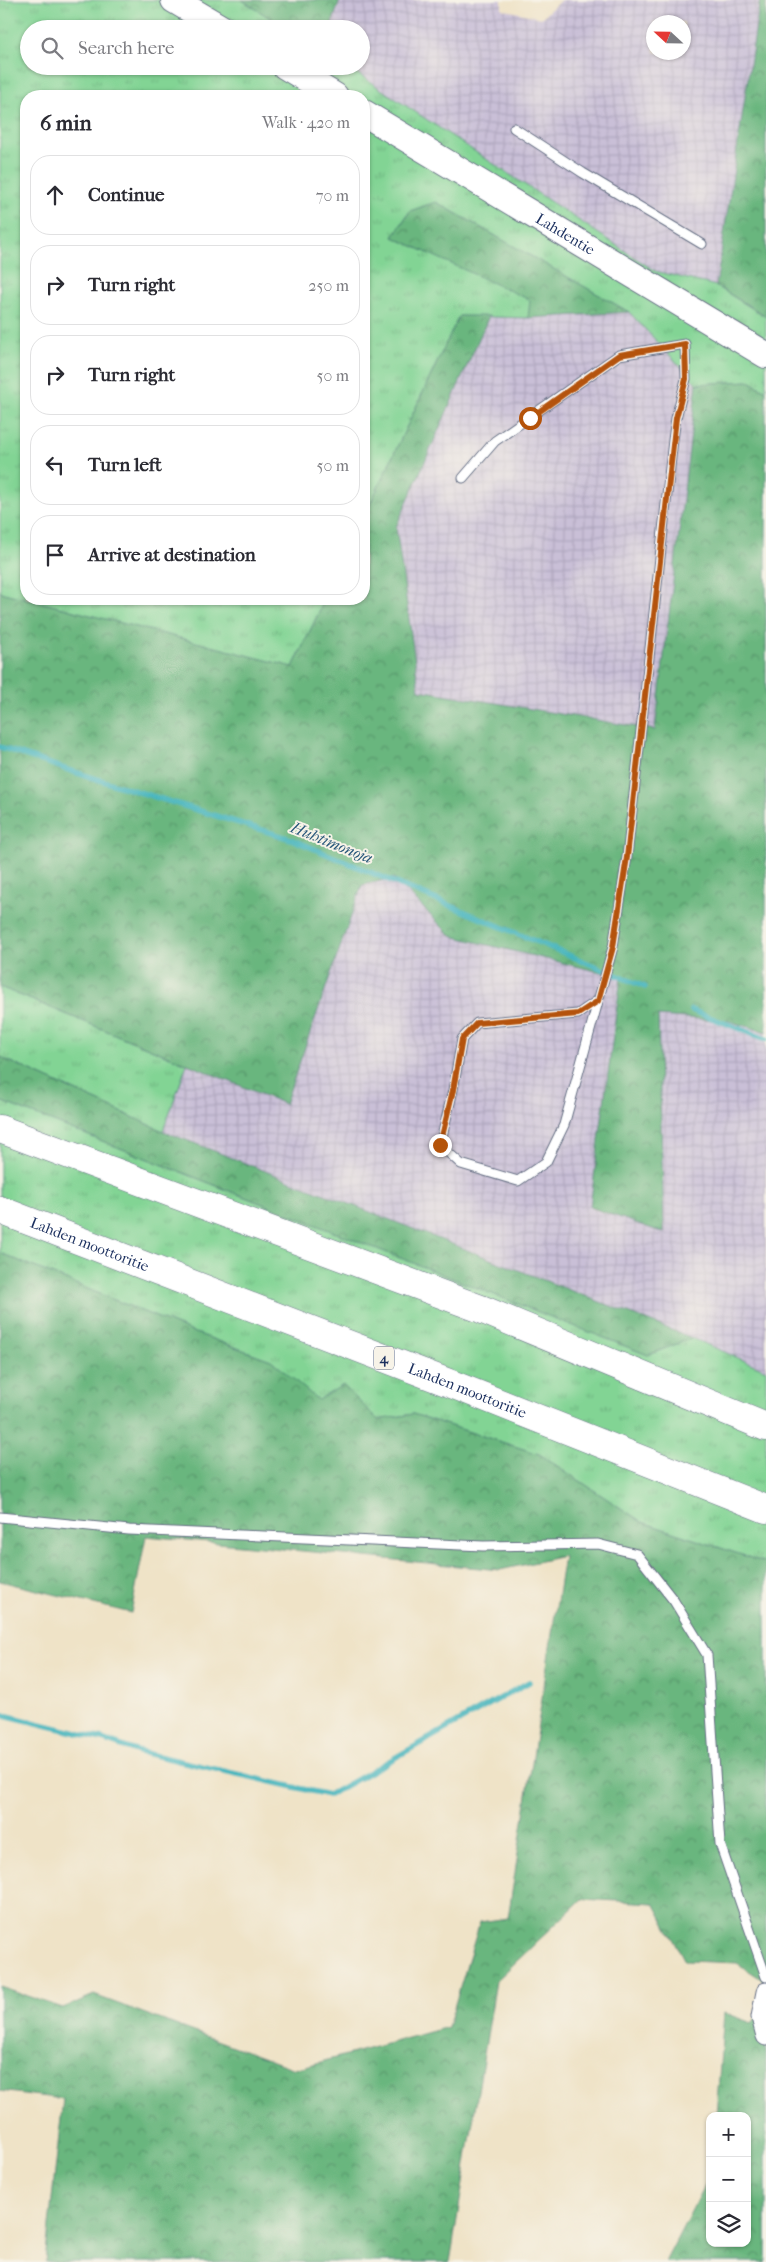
<!DOCTYPE html>
<meta charset="utf-8">
<style>
:root{--surface:#fff;--page:#f7f7f7;--text:#2b2b33;--muted:#7c7c81;--line:#e1e1e2}
body{margin:0;font-family:"IM FELL French Canon",serif;background:var(--page);color:var(--text)}
.controls{position:absolute;right:15px;bottom:15px;display:grid;overflow:hidden;border-radius:10px;box-shadow:0 1px 4px #0004}
.controls button{width:45px;height:45px;display:grid;place-items:center;padding:0;border:0;border-bottom:1px solid var(--line);background:var(--surface);color:var(--text);font:25px sans-serif}
.compass{position:absolute;left:646px;top:15px;width:45px;height:45px;border-radius:50%;background:var(--surface);box-shadow:0 1px 4px #0004;rotate:292deg}
.stop{position:absolute;width:15px;height:15px;margin:-11px;border:4px solid #b45309;border-radius:50%;background:#fff}
.stop.end{background:#b45309;border-color:#fff;box-shadow:0 1px 5px #0008}
.list{margin:0;padding:0;list-style:none}
h2{display:flex;justify-content:space-between;align-items:center;height:65px;margin:0;padding:0 20px;font-size:21px}
h2 small{font-size:16px;font-weight:400;color:var(--muted)}
.list li{display:grid;grid-template-columns:32px 1fr auto;gap:15px;align-items:center;box-sizing:border-box;height:80px;margin:0 10px 10px;padding:0 10px;border:1px solid var(--line);border-radius:20px}
.list b{display:block;font-size:19px;white-space:nowrap}
.list em{font-size:16px;font-style:normal;color:var(--muted)}
.icon{flex:none;width:28px;height:28px;fill:none;stroke:currentColor;stroke-width:2;stroke-linecap:round;stroke-linejoin:round}
.map{position:relative;flex:none;width:766px;height:2262px;overflow:hidden}
.search{position:absolute;background:var(--surface);box-shadow:0 1px 4px #0004;left:20px;top:20px;width:350px;height:55px;display:flex;align-items:center;gap:12px;box-sizing:border-box;padding:0 18px;border-radius:28px;color:var(--muted);font-size:19px}
.panel{position:absolute;background:var(--surface);box-shadow:0 1px 4px #0004;left:20px;top:90px;width:350px;height:515px;border-radius:20px}
.map>svg:first-child{display:block}
</style>
<div class="map">
<svg width="766" height="2262" viewBox="0 0 766 2262">
<defs>
<pattern id="industrial-grid" width="8" height="8" patternUnits="userSpaceOnUse" patternTransform="scale(1.25)"><rect width="8" height="8" fill="#c9bfd7"/><path d="M0 4h8M4 0v8" fill="none" stroke="#aca4bb"/></pattern>
<pattern id="grass-tufts" width="24" height="20" patternUnits="userSpaceOnUse" patternTransform="scale(1.25)"><rect width="24" height="20" fill="#82d494"/><path d="M3 7l-1-3M5 7V3M7 7l1-3M15 17l-1-3M17 17v-4M19 17l1-3" fill="none" stroke="#70b682"/></pattern>
<pattern id="forest-crowns" width="20" height="18" patternUnits="userSpaceOnUse" patternTransform="scale(1.25)"><rect width="20" height="18" fill="#69b67e"/><path d="M2 6a3 3 0 1 1 6 0M12 15a3 3 0 1 1 6 0" fill="none" stroke="#56946a"/></pattern>
</defs>
<rect width="100%" height="100%" fill="#f7f3e8"/>
<filter id="ink" filterUnits="userSpaceOnUse"><feTurbulence type="fractalNoise" baseFrequency=".02" numOctaves="2"/><feDisplacementMap in="SourceGraphic" scale="10" xChannelSelector="R" yChannelSelector="G"/><feConvolveMatrix kernelMatrix="1 2 1 2 8 2 1 2 1" color-interpolation-filters="sRGB"/></filter>
<filter id="wash" filterUnits="userSpaceOnUse"><feTurbulence type="fractalNoise" baseFrequency=".0096" numOctaves="4" result="noise"/><feDisplacementMap in="SourceGraphic" scale="20" xChannelSelector="R" yChannelSelector="G"/><feGaussianBlur stdDeviation="1.12" result="paint"/><feColorMatrix in="noise" values="0 0 0 0 0 0 0 0 0 0 0 0 0 0 0 0 0 1.4 0 .05"/><feComposite in="paint" operator="in"/></filter>
<g filter="url(#wash)">
<rect width="100%" height="100%" fill="#efe3c7"/>
<!-- industrial -->
<path fill="url(#industrial-grid)" fill-rule="evenodd" d="M340 0H502V9L541 18 561 0H760L716 286 655 271 346 66H361V29H330ZM654 22H684V52H654Z
M629 312 697 384 655 730 419 690 396 527 489 316 528 318Z
M394 878 452 936 621 977 590 1208 664 1232 658 1016 729 1021 766 1032V1370L692 1338 163 1131 187 1064 285 1104 362 885Z"/>
<!-- grass -->
<path fill="url(#grass-tufts)" stroke="#4e8279" d="M0 0H242L287 29H29V66H346L655 271 716 286 766 317V391L749 381 697 384 629 312 436 202 410 211 393 237 531 300 528 318 459 316 364 517V96H26V599L0 592Z
M27 599H325L293 667Z
M0 987 187 1064 163 1131 0 1057Z
M0 1101 648 1355 692 1338 766 1370V1563L642 1522 539 1454 413 1414 378 1420 343 1385 318 1401 271 1360 190 1331 0 1253Z"/>
<!-- forest -->
<path fill="url(#forest-crowns)" stroke="#42726e" d="M242 0H340L330 29H287Z
M760 0H766V316L716 286Z
M436 202 629 312 528 318 530 300 393 237 410 211Z
M459 316H489L396 527 419 690 655 730 697 384 749 381 766 391V1032L729 1021 658 1016 664 1233 590 1207 621 977 451 936 394 878 362 885 285 1104 0 987V592L293 667 325 599H364V517Z
M0 1057 163 1131 692 1338 648 1355 0 1101Z
M0 1253 190 1331 271 1360 318 1400 343 1385 378 1420 413 1414 539 1454 642 1522 766 1563V1982L737 1963 685 1961 654 1903 582 1899 496 1981 450 2262H45L63 2099 0 2091V1987L63 2008 94 1995 295 2069 448 2027 480 1922 508 1918 564 1556 500 1570 146 1536 131 1613 0 1581Z
M766 2005V2262H665L710 2175V2243H747V2116H716L724 2013 752 2023Z"/>
<g fill="none" stroke-linecap="round" stroke-linejoin="round">
<!-- stream -->
<path stroke="#46b5bd" stroke-width="5.5" d="M0 747 71 771 291 839 645 987
M691 1010 766 1039
M0 1714 102 1739 136 1751 329 1795 529 1682"/>
</g>
</g>
<g filter="url(#ink)">
<g fill="none" stroke-linecap="round" stroke-linejoin="round">
<defs>
<path id="lane" d="M514 128 583 173 702 244
M463 478 495 441 619 355 685 344 686 379 676 418 673 440 627 857 613 947 564 1125 546 1162 518 1181 461 1164 440 1145 453 1090 462 1039 477 1023 578 1014 597 1001
M0 1517 129 1530 483 1546 598 1544 637 1554 674 1601 707 1655 720 1844 766 1977"/>
<path id="street" d="M766 1992 761 2017 766 2036"/>
<g id="secondary">
<path d="M174 0 223 29"/>
<path d="M285 66 335 96"/>
<path id="s1" d="M364 113 766 355"/>
</g>
<g id="highway">
<path d="M0 1129 481 1309 766 1427"/>
<path id="s2" d="M0 1210 449 1383 766 1509"/>
</g>
</defs>
<!-- lane casing -->
<use href="#lane" stroke="#656e83" stroke-width="11"/>
<!-- street casing -->
<use href="#street" stroke="#656e83" stroke-width="21"/>
<!-- secondary casing -->
<use href="#secondary" stroke="#656e83" stroke-width="28"/>
<!-- highway casing -->
<use href="#highway" stroke="#656e83" stroke-width="29"/>
<!-- lane -->
<use href="#lane" stroke="#fff" stroke-width="9"/>
<!-- street -->
<use href="#street" stroke="#fff" stroke-width="19"/>
<!-- secondary -->
<use href="#secondary" stroke="#fff" stroke-width="26"/>
<!-- highway -->
<use href="#highway" stroke="#fff" stroke-width="28"/>
</g>
</g>
<g fill="none" stroke-linecap="round" stroke-linejoin="round" filter="url(#ink)">
<!-- route -->
<path stroke="#b45309" stroke-width="6" d="M440 1145 453 1090 462 1039 477 1023 578 1014 598 1001 613 947 627 857 676 418 686 379 685 344 619 355 530 418"/>
</g>
<g text-anchor="middle" stroke-width="4" stroke-linejoin="round" paint-order="stroke">
<!-- shield labels -->
<rect fill="#f7f3e8" stroke="#5d6a87" stroke-width="1" x="374" y="1346.5" width="20" height="23" rx="4"/>
<g font-size="14" font-weight="bold" fill="#1b2f5e">
<text x="384" y="1363">4</text>
</g>
<!-- street labels -->
<g font-size="15" fill="#1b2f5e" stroke="#f7f3e8">
<text dy="5" stroke="none"><textPath href="#s1" startOffset="235">Lahdentie</textPath></text>
<text dy="5" stroke="none"><textPath href="#s2" startOffset="96">Lahden moottoritie</textPath></text>
<text dy="5" stroke="none"><textPath href="#s2" startOffset="501">Lahden moottoritie</textPath></text>
</g>
<!-- water labels -->
<g font-size="16" font-style="italic" fill="#28577a" stroke="#f7f3e8">
<text transform="translate(332 842) rotate(22)" y="6">Huhtimonoja</text>
</g>
</g>
</svg>
<div class="controls">
<button>+</button>
<button>−</button>
<button><svg class="icon" aria-label="layers" viewBox="0 0 24 24"><path d="M12 4l9 5-9 5-9-5zM3 14l9 5 9-5"/></svg></button>
</div>
<svg class="compass" viewBox="-18 -18 36 36"><path d="M0-13l5 13h-10z" fill="#e53935"/><path d="M0 13l5-13h-10z" fill="#7c7c81"/></svg>
<div class="stop" style="left:530px;top:418px"></div>
<div class="stop end" style="left:440px;top:1145px"></div>
<div class="search"><svg class="icon" aria-label="search" viewBox="0 0 24 24"><circle cx="10" cy="10" r="6"/><path d="M15 15l6 6"/></svg>Search here</div>
<section class="panel">
<h2>6 min<small>Walk · 420 m</small></h2>
<ul class="list">
<li><svg class="icon" aria-label="ahead" viewBox="0 0 24 24"><path d="M12 20V5M6 11l6-6 6 6"/></svg><div><b>Continue</b></div><em>70 m</em></li>
<li><svg class="icon" aria-label="right" viewBox="0 0 24 24"><path d="M7 20v-9h11M14 6l5 5-5 5"/></svg><div><b>Turn right</b></div><em>250 m</em></li>
<li><svg class="icon" aria-label="right" viewBox="0 0 24 24"><path d="M7 20v-9h11M14 6l5 5-5 5"/></svg><div><b>Turn right</b></div><em>50 m</em></li>
<li><svg class="icon" aria-label="left" viewBox="0 0 24 24"><path d="M17 20v-9H6M10 6l-5 5 5 5"/></svg><div><b>Turn left</b></div><em>50 m</em></li>
<li><svg class="icon" aria-label="arrive" viewBox="0 0 24 24"><path d="M6 21V4h12l-3 4 3 4H6"/></svg><div><b>Arrive at destination</b></div></li>
</ul>
</section>
</div>
